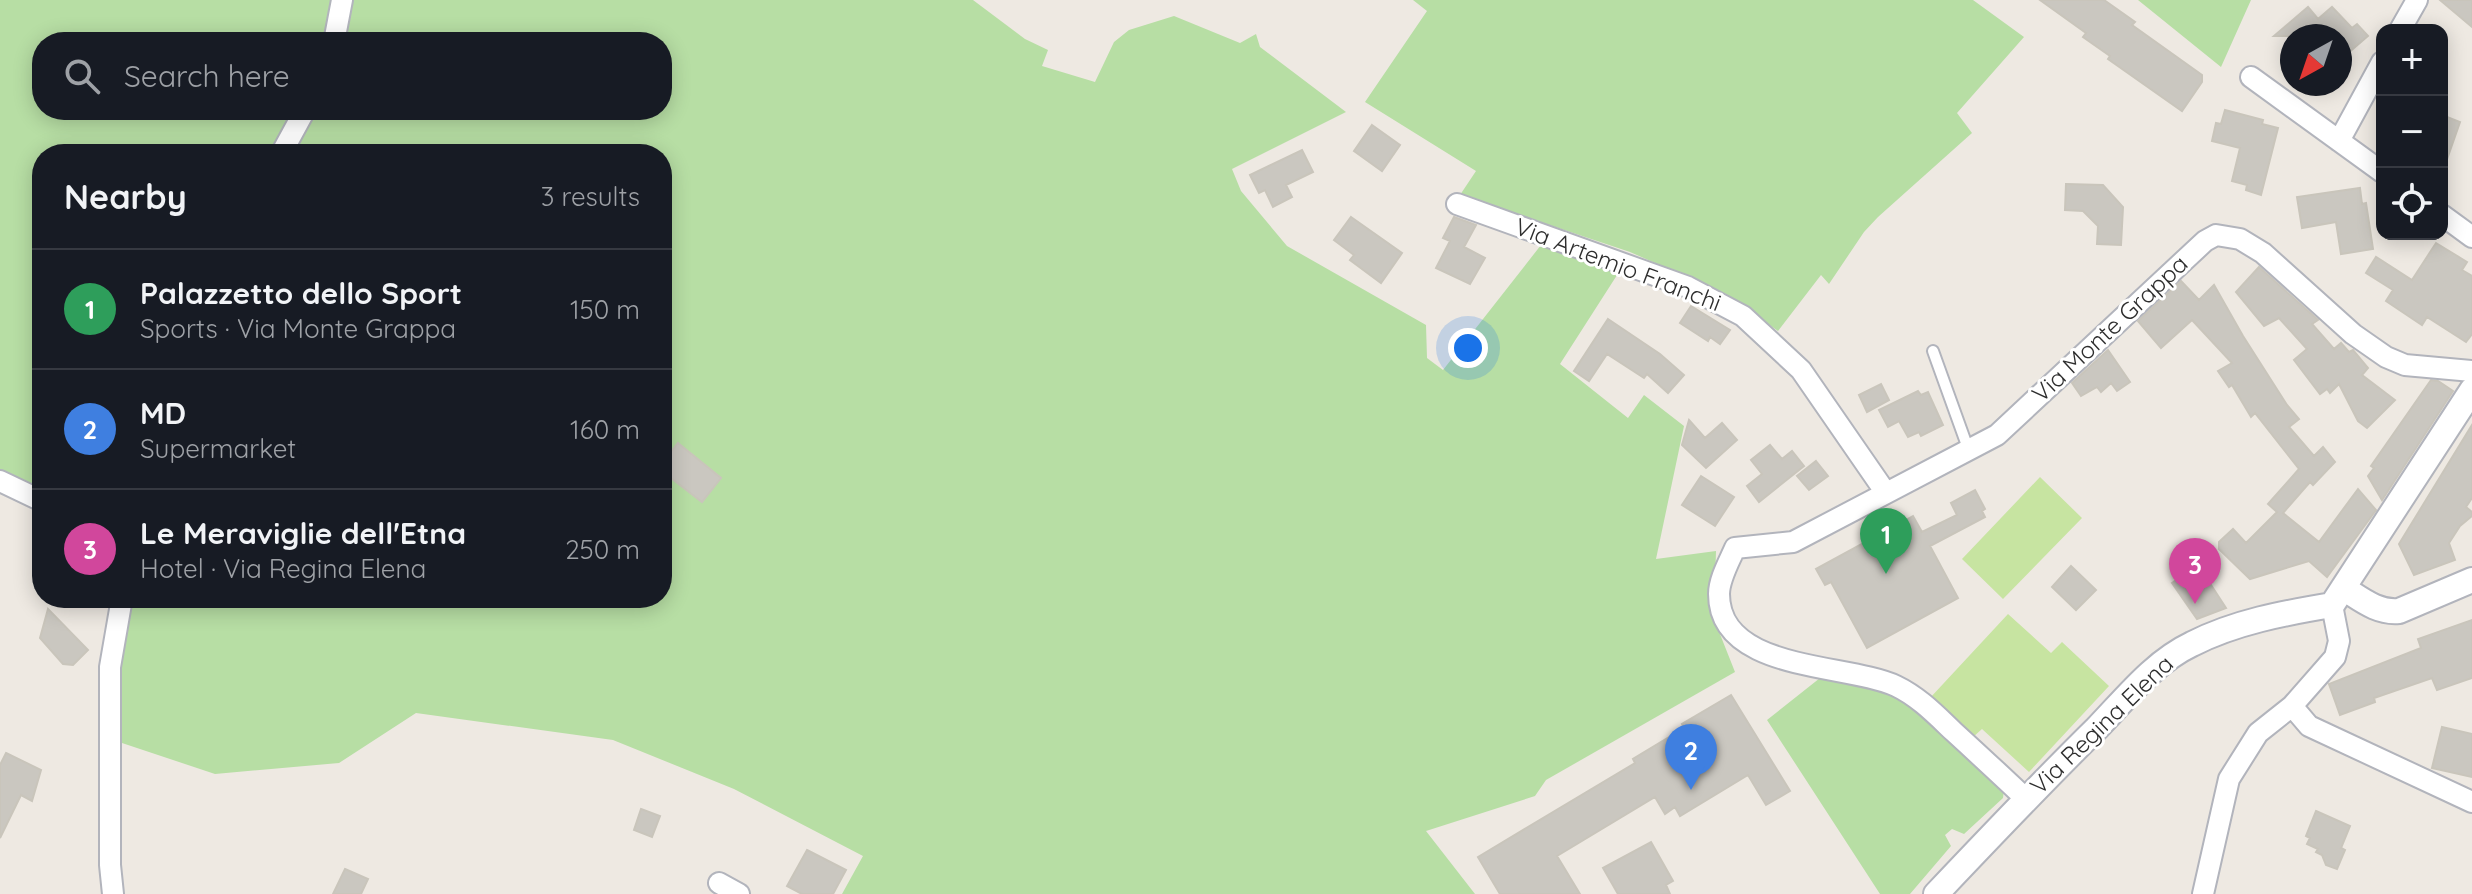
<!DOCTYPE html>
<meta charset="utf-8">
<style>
:root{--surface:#171b24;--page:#242831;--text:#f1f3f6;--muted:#9ea1a6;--line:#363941;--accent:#536dea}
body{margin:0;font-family:Quicksand,sans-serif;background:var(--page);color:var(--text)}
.controls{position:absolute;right:24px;top:24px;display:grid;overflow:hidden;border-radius:16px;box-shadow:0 4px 20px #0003}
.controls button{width:72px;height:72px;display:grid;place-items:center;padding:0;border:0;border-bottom:2px solid var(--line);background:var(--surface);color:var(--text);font:40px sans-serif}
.compass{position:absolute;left:2280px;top:24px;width:72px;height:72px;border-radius:50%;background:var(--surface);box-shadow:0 4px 20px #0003;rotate:220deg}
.you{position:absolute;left:1468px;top:348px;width:28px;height:28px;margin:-20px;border:6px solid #fff;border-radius:50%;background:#1a73e8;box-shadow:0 0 0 12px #1a73e833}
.badge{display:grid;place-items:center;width:52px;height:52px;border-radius:50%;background:var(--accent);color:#fff;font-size:26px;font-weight:700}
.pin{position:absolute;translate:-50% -66px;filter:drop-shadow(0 2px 4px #0008)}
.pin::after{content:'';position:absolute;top:42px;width:28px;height:24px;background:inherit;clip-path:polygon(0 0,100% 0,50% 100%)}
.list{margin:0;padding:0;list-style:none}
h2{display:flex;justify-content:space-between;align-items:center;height:104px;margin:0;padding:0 32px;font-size:34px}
h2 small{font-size:26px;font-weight:400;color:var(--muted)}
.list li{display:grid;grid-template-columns:52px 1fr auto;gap:24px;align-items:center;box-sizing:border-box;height:120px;padding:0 32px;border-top:2px solid var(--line)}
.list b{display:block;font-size:30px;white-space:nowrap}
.list p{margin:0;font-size:26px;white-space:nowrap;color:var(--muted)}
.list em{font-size:26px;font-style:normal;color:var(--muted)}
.icon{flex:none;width:44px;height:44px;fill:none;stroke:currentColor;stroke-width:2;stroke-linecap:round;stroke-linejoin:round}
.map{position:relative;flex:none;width:2472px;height:894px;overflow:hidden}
.search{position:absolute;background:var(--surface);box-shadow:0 4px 20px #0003;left:32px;top:32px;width:640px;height:88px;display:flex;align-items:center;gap:20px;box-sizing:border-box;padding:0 28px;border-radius:32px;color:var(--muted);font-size:30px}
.panel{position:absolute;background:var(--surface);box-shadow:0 4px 20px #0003;left:32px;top:144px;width:640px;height:464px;border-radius:32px}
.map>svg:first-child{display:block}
</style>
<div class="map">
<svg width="2472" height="894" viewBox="0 0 2472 894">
<rect width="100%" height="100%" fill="#eee9e2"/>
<!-- green -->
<path fill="#b7dea4" d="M0 0H333L328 42H42V110H293L269 154H42V494L0 476Z
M350 0H973L1025 39 1048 50 1042 66 1095 82 1114 42 1129 30 1174 16 1240 43 1256 34 1260 47 1346 112 1232 169 1241 191 1287 246 1426 325 1427 358 1443 370 1541 245 1619 272 1560 364 1628 418 1644 395 1684 426 1656 559 1716 551 1714 619 1735 672 1546 780 1535 796 1426 831 1475 894H842L863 856 734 789 613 740 416 713 339 763 215 774 119 742 117 683 121 641 133 598H662V154H291L316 110H662V42H341Z
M1413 0H1973L2024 37 1957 113 1972 133 1878 217 1864 232 1829 284 1821 275 1778 331 1726 294 1630 252 1460 195 1476 171 1365 102 1427 11Z
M2138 0H2251L2221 67Z
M1827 677 1902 696 2004 789 2003 798 1964 834 1952 829 1945 835 1951 846 1910 894H1880L1767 720 1820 678Z"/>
<!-- pitch -->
<path fill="#c7e4a1" d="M2040 477 2082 518 2003 599 1962 559Z
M2008 614 2051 653 2062 642 2109 686 2029 772 1982 729 1972 738 1930 698Z"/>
<!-- building -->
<path fill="#cac7c0" stroke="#c9c5bb" stroke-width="2" d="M2040 0H2104L2135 22 2132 25 2202 75V82L2182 111 2108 59 2110 56 2083 37 2086 33Z
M2440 0H2472V27Z
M2308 7 2318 19 2332 7 2352 28 2357 24 2368 36 2340 60V36H2274Z
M2225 110 2263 120 2262 124 2278 128 2261 195 2246 190 2247 185 2232 181 2240 148 2212 141 2216 123 2221 124Z
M2442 115 2460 122 2445 165H2442Z
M1372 125 1400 145 1382 171 1354 151Z
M1302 150 1313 172 1286 185 1292 197 1273 207 1265 190 1259 193 1250 175Z
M2066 184 2103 185 2123 207 2121 245 2097 244 2098 226 2083 211 2065 210Z
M2360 188 2362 204 2366 203 2373 249 2341 254 2336 222 2302 228 2297 197Z
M1351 217 1402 253 1381 283 1350 260 1354 255 1334 240Z
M1454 217 1476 225 1464 247 1485 258 1470 284 1436 268 1450 241 1443 238Z
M2436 243 2467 262 2462 270 2472 276V334L2466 342 2427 317 2422 325 2386 301 2393 290 2366 273 2376 257 2412 280Z
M2259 267 2318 320 2312 324 2334 349 2341 343 2349 352 2353 350 2368 368 2362 375 2395 400 2367 428 2358 421 2339 384 2330 393 2327 389 2320 394 2294 360 2307 349 2279 318 2264 326 2236 292Z
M2181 281 2199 300 2214 285 2243 336 2287 405 2299 419 2289 427 2314 456 2323 447 2335 462 2313 485 2310 482 2283 513 2319 542 2358 489 2376 510 2327 577 2309 561 2250 579 2219 549V542L2233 529 2246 543 2277 512 2268 504 2299 469 2255 413 2251 417 2232 385 2229 387 2218 371 2232 363 2192 320 2161 348 2138 321Z
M1691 306 1730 330 1720 344 1710 337 1708 341 1680 323Z
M1608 319 1660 354 1684 375 1668 393 1647 374 1644 378 1607 354 1589 381 1574 371Z
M2108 350 2130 382 2117 391 2111 383 2101 392 2097 387 2081 396 2072 383Z
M2431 380 2438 381 2453 391 2382 500 2368 476 2374 468 2371 466Z
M1881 384 1889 400 1867 412 1859 395Z
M1918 391 1921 395 1928 392 1943 425 1921 436 1919 432 1908 437 1899 421 1888 427 1879 410Z
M1689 420 1705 438 1722 423 1737 440 1706 468 1682 445Z
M2472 425V498L2466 507 2472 512V516L2460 526 2449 543 2455 560 2414 575 2399 544Z
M678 443 721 478 702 502 662 471V463Z
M1770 445 1782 459 1792 451 1804 466 1759 502 1747 486 1762 474 1751 460Z
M1816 461 1828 476 1809 490 1797 476Z
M1701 476 1734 497 1715 526 1682 505Z
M1975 490 1985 509 1982 511 1985 517 1930 546 1958 598 1867 648 1831 582 1825 585 1816 569 1913 516 1922 532 1957 515 1951 503Z
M2198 565 2226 608 2197 619 2172 583Z
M2071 566 2096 590 2076 610 2052 587Z
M48 609 88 650 73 665 63 664 40 638Z
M2472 620V678L2437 690 2432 678 2374 698 2375 702 2340 715 2329 684 2421 648 2418 639Z
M1731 695 1790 791 1766 805 1748 775 1680 816 1675 807 1665 814 1655 797 1557 856 1580 894H1500L1478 857 1635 763 1633 759 1684 728 1682 724Z
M2442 727 2472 734V777L2432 768Z
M6 753 41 770 32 801 21 795 0 838V765Z
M641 809 660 816 652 837 634 830Z
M2316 811 2350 826 2341 848 2345 850 2337 869 2326 865 2322 855 2316 852 2318 849 2307 844 2310 838 2306 836Z
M1651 842 1673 881 1666 885 1670 894H1618L1603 868Z
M807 850 846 870 833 894H802L787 886Z
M345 869 368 879 361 894H333Z"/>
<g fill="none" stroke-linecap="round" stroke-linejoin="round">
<defs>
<path id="service" d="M1933 351 1969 451"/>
<path id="minor" d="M2400 30 2417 0
M334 42 342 0
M2251 77 2382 172
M2339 141 2382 62
M281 154 305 110
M1457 204 1688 287 1743 316 1801 370 1886 493
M2442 215 2472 237
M0 481 42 501
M2292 706 2309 726 2472 802
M2026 799C2002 776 1978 754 1954 732 1936 715 1919 697 1896 686 1847 663 1719 672 1719 594 1719 579 1729 562 1735 548L1793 542 1997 435 2205 241 2216 235 2240 239 2263 253 2353 334 2386 357 2405 365 2472 371
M719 883 739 894
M113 894 110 865V667L122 598
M2203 894 2229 779 2258 733 2292 706 2335 657 2339 641 2332 605"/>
<path id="tertiary" d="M2343 588C2361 599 2377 613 2399 611L2472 580
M1936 894C1989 838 2042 782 2097 728 2126 698 2154 662 2192 644 2235 622 2284 613 2332 605L2472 390"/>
</defs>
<!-- service casing -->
<use href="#service" stroke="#b2b4bc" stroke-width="14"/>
<!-- minor casing -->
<use href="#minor" stroke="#b2b4bc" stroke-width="24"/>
<!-- tertiary casing -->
<use href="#tertiary" stroke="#b2b4bc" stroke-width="28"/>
<!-- service -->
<use href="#service" stroke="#fff" stroke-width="10"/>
<!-- minor -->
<use href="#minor" stroke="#fff" stroke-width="20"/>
<!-- tertiary -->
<use href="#tertiary" stroke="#fff" stroke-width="24"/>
</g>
<g text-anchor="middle" stroke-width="6" stroke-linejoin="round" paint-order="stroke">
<!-- street labels -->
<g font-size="24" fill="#2e2e2e" stroke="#fff">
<text transform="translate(1618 265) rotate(21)" y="8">Via Artemio Franchi</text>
<text transform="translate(2110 329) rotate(-43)" y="8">Via Monte Grappa</text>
<text transform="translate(2102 725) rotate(-44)" y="8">Via Regina Elena</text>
</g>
</g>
</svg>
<div class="controls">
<button>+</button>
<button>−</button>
<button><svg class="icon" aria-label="locate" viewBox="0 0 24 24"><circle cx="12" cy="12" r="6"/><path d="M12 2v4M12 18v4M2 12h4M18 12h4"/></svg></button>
</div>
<svg class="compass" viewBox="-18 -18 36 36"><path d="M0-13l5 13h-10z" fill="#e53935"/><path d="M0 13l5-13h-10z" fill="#9ea1a6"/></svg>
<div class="you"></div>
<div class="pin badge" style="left:1886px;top:574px;background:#2e9e5b">1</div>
<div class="pin badge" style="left:1691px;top:790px;background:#3f7fe0">2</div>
<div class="pin badge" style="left:2195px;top:604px;background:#d1479c">3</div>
<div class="search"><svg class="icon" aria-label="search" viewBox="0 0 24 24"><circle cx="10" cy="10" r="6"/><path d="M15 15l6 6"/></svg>Search here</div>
<section class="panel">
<h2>Nearby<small>3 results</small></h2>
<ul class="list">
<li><span class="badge" style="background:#2e9e5b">1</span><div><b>Palazzetto dello Sport</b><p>Sports · Via Monte Grappa</p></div><em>150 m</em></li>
<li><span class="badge" style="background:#3f7fe0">2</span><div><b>MD</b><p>Supermarket</p></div><em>160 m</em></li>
<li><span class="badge" style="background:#d1479c">3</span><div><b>Le Meraviglie dell'Etna</b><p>Hotel · Via Regina Elena</p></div><em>250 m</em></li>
</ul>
</section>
</div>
